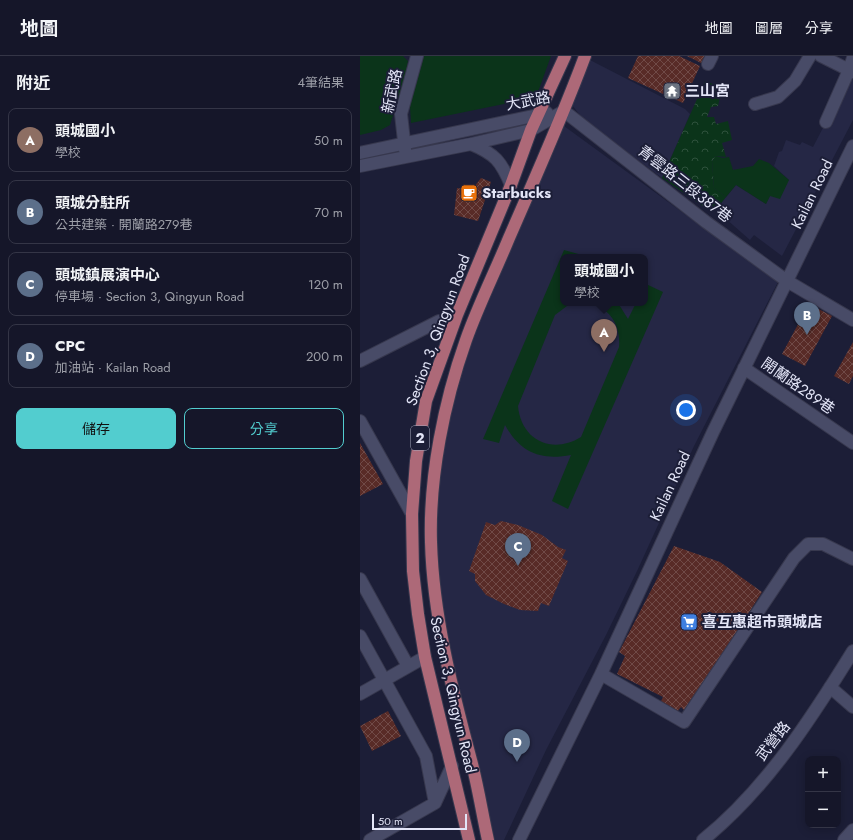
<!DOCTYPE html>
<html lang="zh-TW">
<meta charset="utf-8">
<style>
:root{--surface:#151629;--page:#1e1f31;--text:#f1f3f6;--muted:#9d9fa8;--line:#343546;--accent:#52cdcf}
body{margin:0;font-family:Jost,"Noto Sans TC",sans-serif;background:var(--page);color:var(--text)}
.controls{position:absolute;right:12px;bottom:12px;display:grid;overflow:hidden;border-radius:8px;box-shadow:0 2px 10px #0003}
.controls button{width:36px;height:36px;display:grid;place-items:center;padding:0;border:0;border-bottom:1px solid var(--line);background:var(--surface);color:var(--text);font:20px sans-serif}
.scale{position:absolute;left:12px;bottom:10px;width:95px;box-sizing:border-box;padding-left:4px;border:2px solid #e3e5f7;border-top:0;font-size:11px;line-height:14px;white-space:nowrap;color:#e3e5f7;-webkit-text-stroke:3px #1c1e37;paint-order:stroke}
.you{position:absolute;left:326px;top:354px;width:14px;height:14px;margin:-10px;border:3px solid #fff;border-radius:50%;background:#1a73e8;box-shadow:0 0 0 6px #1a73e833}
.badge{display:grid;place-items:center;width:26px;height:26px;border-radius:50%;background:var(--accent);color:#fff;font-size:13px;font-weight:700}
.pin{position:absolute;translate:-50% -33px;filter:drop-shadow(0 1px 2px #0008)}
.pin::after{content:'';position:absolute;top:21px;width:14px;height:12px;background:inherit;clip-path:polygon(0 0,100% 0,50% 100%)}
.popup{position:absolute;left:200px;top:198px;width:88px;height:52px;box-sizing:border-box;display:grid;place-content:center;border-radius:8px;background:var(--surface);filter:drop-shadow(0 1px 3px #0005);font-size:13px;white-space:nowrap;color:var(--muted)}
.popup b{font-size:15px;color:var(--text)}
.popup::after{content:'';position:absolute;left:50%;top:100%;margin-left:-8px;border:8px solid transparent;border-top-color:var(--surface)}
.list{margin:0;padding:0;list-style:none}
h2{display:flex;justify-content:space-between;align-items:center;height:52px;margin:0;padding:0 16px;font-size:17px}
h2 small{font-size:13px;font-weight:400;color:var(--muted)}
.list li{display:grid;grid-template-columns:26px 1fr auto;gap:12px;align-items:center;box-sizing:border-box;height:64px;margin:0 8px 8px;padding:0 8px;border:1px solid var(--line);border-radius:8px}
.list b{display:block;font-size:15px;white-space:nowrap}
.list p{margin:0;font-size:13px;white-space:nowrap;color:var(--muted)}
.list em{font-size:13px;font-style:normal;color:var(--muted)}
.actions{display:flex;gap:8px;padding:12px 16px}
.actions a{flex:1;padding:9px 0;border:1px solid var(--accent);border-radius:8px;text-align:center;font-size:14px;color:var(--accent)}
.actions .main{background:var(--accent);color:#111}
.map{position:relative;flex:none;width:493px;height:784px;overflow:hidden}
header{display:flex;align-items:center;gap:24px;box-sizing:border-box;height:56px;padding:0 20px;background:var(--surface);border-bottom:1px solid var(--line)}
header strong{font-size:19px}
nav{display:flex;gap:22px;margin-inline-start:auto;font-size:14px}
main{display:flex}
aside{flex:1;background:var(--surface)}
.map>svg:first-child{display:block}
</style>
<header>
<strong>地圖</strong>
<nav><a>地圖</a><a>圖層</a><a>分享</a></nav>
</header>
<main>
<aside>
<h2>附近<small>4筆結果</small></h2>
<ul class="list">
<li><span class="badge" style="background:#8d6e63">A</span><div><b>頭城國小</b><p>學校</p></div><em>50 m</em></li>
<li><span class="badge" style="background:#5c6f8a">B</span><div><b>頭城分駐所</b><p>公共建築 · 開蘭路279巷</p></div><em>70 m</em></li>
<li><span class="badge" style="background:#5c6f8a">C</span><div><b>頭城鎮展演中心</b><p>停車場 · Section 3, Qingyun Road</p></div><em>120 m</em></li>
<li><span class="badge" style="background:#5c6f8a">D</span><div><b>CPC</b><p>加油站 · Kailan Road</p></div><em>200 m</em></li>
</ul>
<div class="actions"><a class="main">儲存</a><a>分享</a></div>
</aside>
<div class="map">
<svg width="493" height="784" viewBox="0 0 493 784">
<defs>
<pattern id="forest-crowns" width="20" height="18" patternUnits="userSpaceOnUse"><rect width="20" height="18" fill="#0b341a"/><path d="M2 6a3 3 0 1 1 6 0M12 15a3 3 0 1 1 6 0" fill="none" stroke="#2e513c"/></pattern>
<pattern id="building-cross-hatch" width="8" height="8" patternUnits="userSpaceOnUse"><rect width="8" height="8" fill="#582b27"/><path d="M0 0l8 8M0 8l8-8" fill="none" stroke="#704a47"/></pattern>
</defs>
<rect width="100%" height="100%" fill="#1c1e37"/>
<!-- built -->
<path fill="#252745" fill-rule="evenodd" d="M230 4 325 53 330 58 302 122 224 64 212 49Z
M489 22 493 24V64L422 200 394 179 390 184 365 162 368 158 358 151 376 129 406 148 410 140 429 124 414 110 419 96 422 95 426 84 440 89 442 86 453 91Z
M204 70 418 226 334 390 278 513 246 579 186 694 144 784H135L86 578 78 518 76 458 80 418 93 346 111 279 199 84ZM203 201H285V247H203Z"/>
<!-- green -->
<path fill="#0b341a" d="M0 0H43L48 5 44 25 30 69 21 74 0 79Z
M64 0H191L178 36 168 43 51 67 50 50Z
M356 100 363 102 369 101 373 114 393 110 399 103 409 107 429 124 420 143 410 140 406 148 376 129 366 141 354 132 352 105Z
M204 194 222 199 221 201H203V247H217L207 250 195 259 158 350C161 384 192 399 221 381L259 291C261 269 250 252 229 247H258L268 263 276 247H285L286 228 303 236 208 453 192 445 211 399C180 405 160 396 145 369L139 387 123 383Z"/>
<!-- forest -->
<path fill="url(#forest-crowns)" d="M345 25 358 30 361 37 358 50 351 51 347 61H354L356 68 368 65 372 84 362 87 366 101 356 100 352 105 354 132 366 141 358 151 347 153 302 122Z"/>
<!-- building -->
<path fill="url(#building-cross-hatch)" d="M278 0H319L340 10 323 47 268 22Z
M327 0H346L343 8Z
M121 122 131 126 118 165 94 159 97 132 103 133 113 132Z
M449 248 472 260 445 310 422 298Z
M493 286V320L489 328 474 320Z
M0 387 23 428 0 440Z
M141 465 158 469 182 479 198 491 206 494 202 502 208 505 189 550 181 547 178 555 160 554 144 548 126 539 115 525V518L109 515 126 466 135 469Z
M314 490 360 506 402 536 326 656 321 651 317 656 300 647 303 641 257 618 265 600 259 596Z
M28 655 41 680 12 695 0 670Z"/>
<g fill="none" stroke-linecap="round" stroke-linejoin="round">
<defs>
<path id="minor" d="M461 0 493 16
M348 8 352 0
M395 48 418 41 435 25 450 0
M204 55 346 166 427 225 493 264
M466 66 489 14 493 2
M111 88C135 98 141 105 151 129
M45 94 41 58 57 0
M0 97 187 57
M0 110 111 88 171 74 204 55
M0 305 79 265
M384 312 493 387
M0 365 52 458
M0 523 48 610
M0 580 66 700 75 747 10 784
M241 618 324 666 434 502 448 488H463L493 503
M470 631 493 651
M0 638 65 601
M75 747 92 710
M159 784 241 618 353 376 493 90
M343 784C406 733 451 663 493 595
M484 784 493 774"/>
<path id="major" d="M109 784 65 601 58 558 53 515 52 458 56 405 66 345 97 259 151 129 171 74 205 0
M128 784C122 757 118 730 111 704 92 633 73 559 71 486 69 421 84 346 106 284 118 250 135 216 149 182 175 122 202 62 225 0"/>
</defs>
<!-- minor casing -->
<use href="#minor" stroke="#37384e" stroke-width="14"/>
<!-- major casing -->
<use href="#major" stroke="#37384e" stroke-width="14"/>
<!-- minor -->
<use href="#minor" stroke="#484b67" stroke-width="12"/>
<!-- major -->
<use href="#major" stroke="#ad6978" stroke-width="12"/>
</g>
<!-- icons -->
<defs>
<symbol id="temple-square" viewBox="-11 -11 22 22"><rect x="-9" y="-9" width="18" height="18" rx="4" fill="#6b7280" stroke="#1c1e37"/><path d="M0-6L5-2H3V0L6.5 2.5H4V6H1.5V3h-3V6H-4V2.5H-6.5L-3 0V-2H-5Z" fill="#fff"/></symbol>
<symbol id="cafe-square" viewBox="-11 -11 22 22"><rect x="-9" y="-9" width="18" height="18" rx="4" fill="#e8710a" stroke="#1c1e37"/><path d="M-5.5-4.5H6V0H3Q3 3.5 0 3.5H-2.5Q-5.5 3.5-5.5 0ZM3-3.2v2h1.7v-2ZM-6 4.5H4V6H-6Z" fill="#fff"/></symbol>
<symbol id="supermarket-square" viewBox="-11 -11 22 22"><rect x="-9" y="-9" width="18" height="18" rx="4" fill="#3f7fe0" stroke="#1c1e37"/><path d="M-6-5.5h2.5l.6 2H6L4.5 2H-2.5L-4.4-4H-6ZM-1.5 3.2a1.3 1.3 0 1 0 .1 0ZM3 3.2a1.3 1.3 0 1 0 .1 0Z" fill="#fff"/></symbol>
</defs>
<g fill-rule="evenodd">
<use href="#temple-square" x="302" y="25" width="20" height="20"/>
<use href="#cafe-square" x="99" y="127" width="20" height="20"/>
<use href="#supermarket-square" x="319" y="556" width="20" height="20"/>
</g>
<g text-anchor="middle" stroke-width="4" stroke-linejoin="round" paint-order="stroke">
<!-- shield labels -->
<rect fill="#1c1e37" stroke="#a7a9bd" stroke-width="1" x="51" y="370" width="18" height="24" rx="3"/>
<g font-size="14" font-weight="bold" fill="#e3e5f7">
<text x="60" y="387">2</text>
</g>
<!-- street labels -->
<g font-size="15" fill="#e3e5f7" stroke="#1c1e37">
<text transform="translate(32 35) rotate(-78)" y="5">新武路</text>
<text transform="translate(168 45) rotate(-10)" y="5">大武路</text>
<text transform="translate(325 128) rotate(38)" y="5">青雲路三段387巷</text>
<text transform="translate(452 138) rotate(-64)" y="5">Kailan Road</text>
<text transform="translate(78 274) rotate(-70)" y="5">Section 3, Qingyun Road</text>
<text transform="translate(438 330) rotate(35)" y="5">開蘭路289巷</text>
<text transform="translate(310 430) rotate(-65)" y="5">Kailan Road</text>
<text transform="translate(93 639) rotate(77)" y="5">Section 3, Qingyun Road</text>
<text transform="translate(413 685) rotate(-52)" y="5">武營路</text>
</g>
<!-- poi labels -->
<g font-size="15" font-weight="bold" fill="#e3e5f7" stroke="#1c1e37" text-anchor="start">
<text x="325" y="40">三山宮</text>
<text x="122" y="142">Starbucks</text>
<text x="342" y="571">喜互惠超市頭城店</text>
</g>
</g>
</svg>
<div class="controls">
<button>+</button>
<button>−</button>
</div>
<div class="scale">50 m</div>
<div class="you"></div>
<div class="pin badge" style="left:244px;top:296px;background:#8d6e63">A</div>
<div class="popup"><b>頭城國小</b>學校</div>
<div class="pin badge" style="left:447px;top:279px;background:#5c6f8a">B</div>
<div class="pin badge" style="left:158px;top:510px;background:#5c6f8a">C</div>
<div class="pin badge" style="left:157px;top:706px;background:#5c6f8a">D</div>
</div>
</main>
